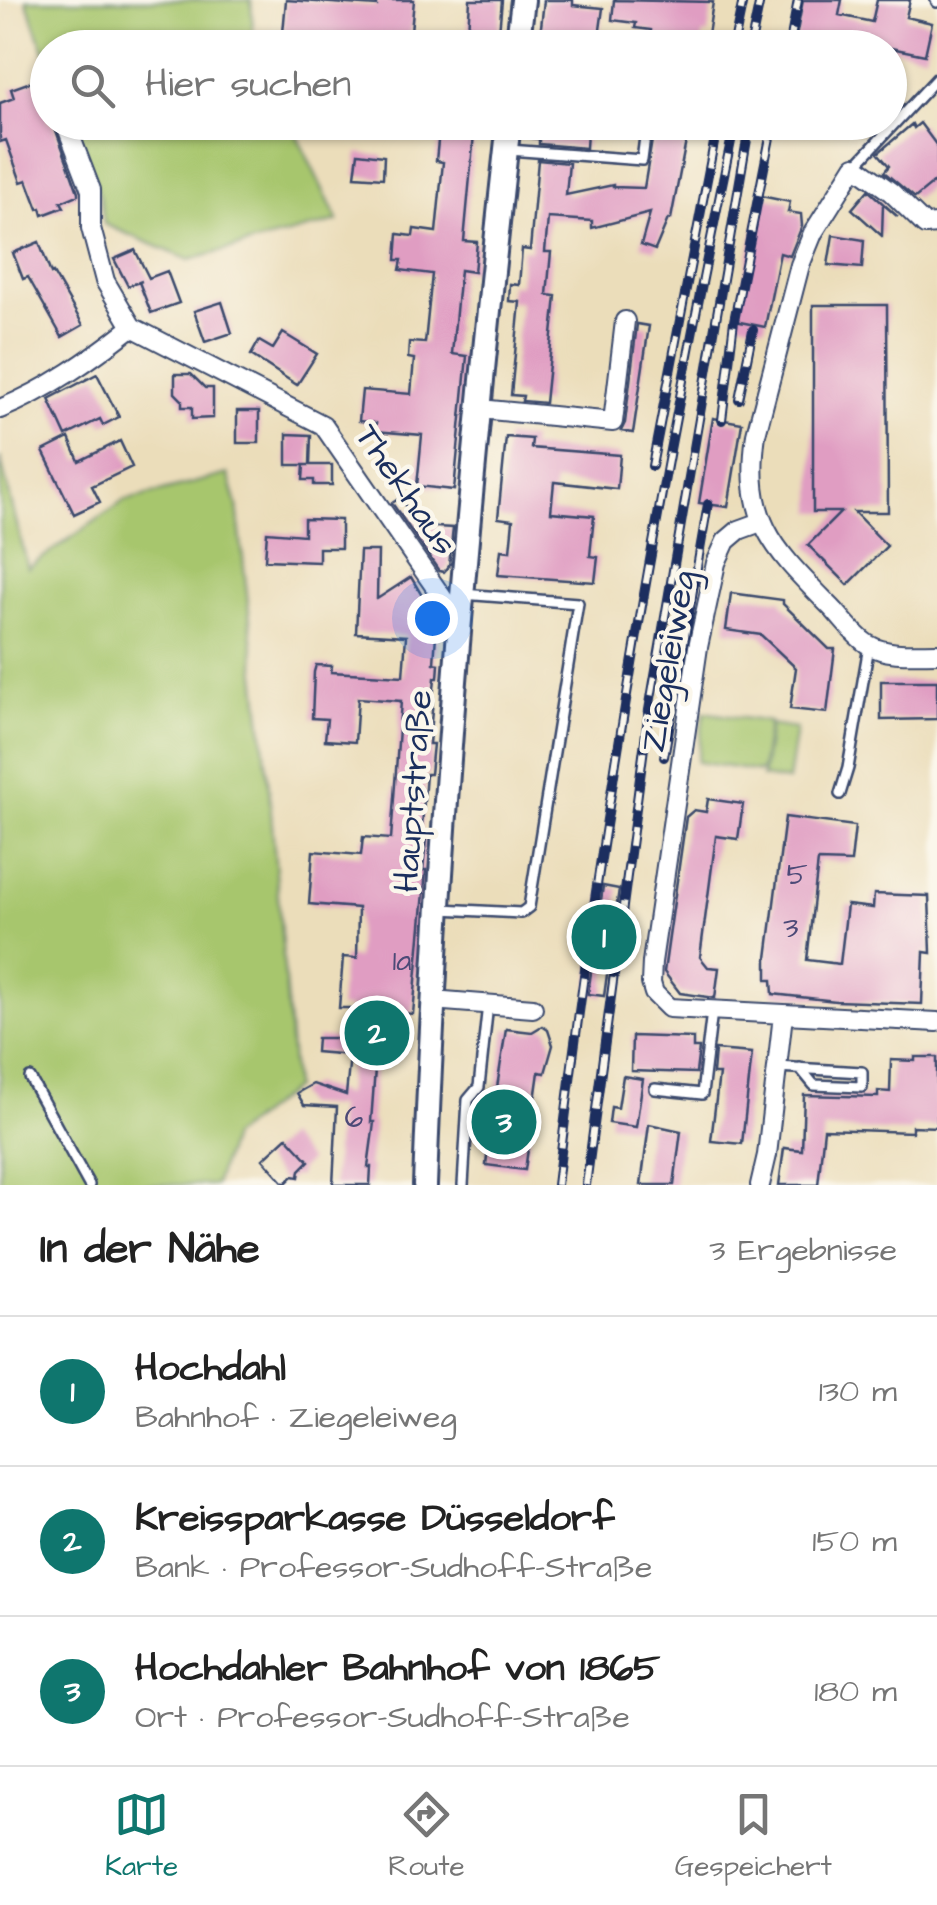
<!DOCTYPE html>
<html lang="de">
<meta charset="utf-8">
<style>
:root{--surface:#fff;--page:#f6f6f6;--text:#222;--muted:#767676;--line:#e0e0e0;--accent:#0f766e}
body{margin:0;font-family:"Architects Daughter",sans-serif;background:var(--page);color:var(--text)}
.you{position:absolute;left:432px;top:618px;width:35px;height:35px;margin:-25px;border:8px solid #fff;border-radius:50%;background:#1a73e8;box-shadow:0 0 0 15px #1a73e833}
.badge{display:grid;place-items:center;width:65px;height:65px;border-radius:50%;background:var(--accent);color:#fff;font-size:32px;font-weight:700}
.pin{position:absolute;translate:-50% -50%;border:5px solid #fff;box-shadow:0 2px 10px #0006}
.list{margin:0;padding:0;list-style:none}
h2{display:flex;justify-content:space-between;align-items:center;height:130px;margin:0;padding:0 40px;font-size:42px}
h2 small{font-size:32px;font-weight:400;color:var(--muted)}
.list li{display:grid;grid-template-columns:65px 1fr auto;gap:30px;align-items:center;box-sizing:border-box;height:150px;padding:0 40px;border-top:2px solid var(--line)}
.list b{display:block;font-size:38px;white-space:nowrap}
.list p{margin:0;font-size:32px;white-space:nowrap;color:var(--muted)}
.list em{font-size:32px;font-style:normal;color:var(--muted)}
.icon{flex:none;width:55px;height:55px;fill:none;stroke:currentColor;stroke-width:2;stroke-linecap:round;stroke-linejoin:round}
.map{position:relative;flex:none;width:937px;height:1185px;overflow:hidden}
.search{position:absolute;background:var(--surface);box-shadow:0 2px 8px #0004;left:30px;right:30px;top:30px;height:110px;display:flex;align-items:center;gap:25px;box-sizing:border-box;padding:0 35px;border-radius:55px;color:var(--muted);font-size:38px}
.sheet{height:580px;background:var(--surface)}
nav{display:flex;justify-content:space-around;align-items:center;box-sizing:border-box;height:140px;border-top:2px solid var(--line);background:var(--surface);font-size:28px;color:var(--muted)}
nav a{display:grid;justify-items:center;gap:5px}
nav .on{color:var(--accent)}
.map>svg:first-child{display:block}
</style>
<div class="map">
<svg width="937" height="1185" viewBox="0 0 937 1185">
<rect width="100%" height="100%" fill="#fbf7ec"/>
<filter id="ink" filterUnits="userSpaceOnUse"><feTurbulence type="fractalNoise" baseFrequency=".01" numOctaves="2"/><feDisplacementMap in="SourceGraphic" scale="20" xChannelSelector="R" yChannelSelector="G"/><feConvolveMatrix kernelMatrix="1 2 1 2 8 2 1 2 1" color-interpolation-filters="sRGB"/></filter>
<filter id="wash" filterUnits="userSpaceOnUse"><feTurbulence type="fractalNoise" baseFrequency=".0048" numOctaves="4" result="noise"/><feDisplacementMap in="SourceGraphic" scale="40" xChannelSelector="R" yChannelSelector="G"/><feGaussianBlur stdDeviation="2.25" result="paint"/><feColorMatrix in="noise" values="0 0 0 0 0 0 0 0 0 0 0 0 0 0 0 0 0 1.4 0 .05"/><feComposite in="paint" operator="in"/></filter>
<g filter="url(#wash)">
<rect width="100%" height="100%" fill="#ebddba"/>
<!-- green -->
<path fill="#a7c66d" stroke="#617a66" stroke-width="2.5" d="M26 0H251L254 47 48 48 47 59Z
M72 123H291L338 221 189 260 104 224 100 196Z
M0 457 28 568 124 501 228 474 237 505 269 788 294 1088 231 1137 215 1185H0Z
M704 712 769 722 761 772 697 762Z
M770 725 796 729 788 781 762 777Z"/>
<g id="blocks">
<!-- building -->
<path fill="#e09dc2" d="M286 0 377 6V0H414L410 42 407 46 283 33Z
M470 0H502L499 32 485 31 484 48H467Z
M544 0H573V5L603 8 599 37 570 34 569 48 539 45Z
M614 0 713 2 708 35 703 34 701 48 650 45 651 30 635 28 636 23 612 20Z
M803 0H842L839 15 872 22 877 0H910L906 17 932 23 925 55 891 48H794Z
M36 80 48 105V122H53L78 192V195L61 202 64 207 43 215 41 208 38 209 27 180 21 182 6 140 0 142V103L14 98 11 89Z
M531 122H558L557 130 587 132 586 148 539 144V139L530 138Z
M655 122H677L675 134 687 136 671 219H668L655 250 641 245 650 213 592 228V221L548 218 545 252H551L547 295 556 296 545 403 522 401 523 396 511 395 520 302 509 301 510 284 519 285 522 249 530 250 538 160 569 163 566 195 613 185V187L644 188Z
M920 123 937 146V180L915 198 884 172 889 166 878 153 912 124 914 128Z
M439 131 474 134 464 241 477 242 474 272 460 270 452 354 467 356 454 490 417 486 422 435 375 431 376 423 359 421 362 390 411 394 414 359 408 358 409 342 425 343 432 274 400 270 402 260H396L398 234 413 236 414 229 436 232 443 162 436 161Z
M358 153 384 156 383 178 355 176Z
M868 190 898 217 883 204 882 236 852 209Z
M761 196 790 202 788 212 801 214 802 226 790 256 780 253 765 327 735 321Z
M833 235 864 240 862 268 828 265Z
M39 242 51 274 53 273 83 325 62 337 28 277 23 279 13 253Z
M135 250 149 278 167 271 179 303 151 313 139 282 142 281 128 286 114 259Z
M222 302 232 333 205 342 194 311Z
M813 305H887L888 512H854L887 546 848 585 808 545 841 512H813Z
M637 324 649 326 633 433 621 431 625 423Z
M283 333 317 354 297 385 251 355 259 341 273 349Z
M97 374 119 417 103 425 100 419 66 436 49 399Z
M175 374H191L205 388H213V418L192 419V407H182V400L175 393Z
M237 411H259V443H237Z
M713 418 742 423 728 507 699 503Z
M287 434 311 435 310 465H287Z
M506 437 532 439 531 448 620 455 617 489 554 482 551 512 594 516 590 556 598 557 595 582 498 575 501 550 510 551 513 520 498 518Z
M69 438 79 461 120 441 132 467 92 486 100 502 74 514 43 451Z
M304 465H332V485H314V480H303Z
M400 498 419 526 453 528 449 566 444 572 439 571 392 503Z
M304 519 341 520V548H319V562L265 560 267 532 304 535Z
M360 551H378L377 599 411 577 437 621 434 663 439 664 438 678H435L429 744H433L430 774H426L421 839H426L423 870H426L413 1014 391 1012 385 1057 376 1056 371 1122H374L373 1130 368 1167H371L370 1185H333L337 1107 304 1105 297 1093 313 1084 346 1095 350 1055 316 1052 317 1038H348L350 1008H339L343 957 357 958 358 908 309 904 313 851 361 855 363 837 391 839 401 701 358 698 355 742 325 740 327 719 312 718 314 672 316 665 332 666 331 672 403 676 406 636 356 633Z
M731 593 783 600V604L829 649H835L827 713 790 709 796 668 761 635 726 630Z
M881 681H937V719L881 720Z
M708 799 743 804 738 839 716 836 700 957 708 967 719 968 715 998 680 993 664 972 686 817 694 810 706 812Z
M785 817 855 826 851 862 818 861 807 960 840 964 847 905 873 908 874 894 929 896 931 953 924 952 922 1004 836 1001 773 994 772 980H767V958Z
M603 886 619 889 604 996 588 994Z
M542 1026 548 1030 553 1045 545 1073 539 1072 525 1170 486 1165 489 1139 474 1137 478 1104 494 1107 506 1029 532 1032Z
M632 1036 693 1038V1048H699L696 1073 631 1071Z
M715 1050 752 1053 742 1144 711 1141 719 1074H713Z
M915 1057H937V1127L912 1126V1132L824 1129 818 1185H779L784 1148 802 1150 804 1095 878 1097V1091L890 1092 891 1060 915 1061Z
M623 1076 643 1079 636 1127 609 1123 611 1107 618 1108Z
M649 1124 681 1131 674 1185H641Z
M287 1137 309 1161 300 1170 299 1177 293 1176 285 1184 263 1159Z"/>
</g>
</g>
<g filter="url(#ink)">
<use href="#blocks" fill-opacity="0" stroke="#3a496c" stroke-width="2.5"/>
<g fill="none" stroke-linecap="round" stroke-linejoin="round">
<defs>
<path id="service" d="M936 0 937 2
M509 150 642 160 647 122
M855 166 937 78
M840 794 848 768 869 646
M441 909 521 913 529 907 578 603 462 594
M777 1067 862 1072V1087L814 1085 800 1068
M30 1078 89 1185
M655 1089 702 1094 712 1011
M463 1185 468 1100 479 1087 488 1004"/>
<path id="minor" d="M47 75 48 77
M65 122 91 190V228L105 281 132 327 323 425 451 610 460 617
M937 224 925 225 891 192 855 166 813 233 800 265 756 434C744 522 773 548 831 607 842 618 855 637 869 645 887 656 917 653 937 653
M0 409C49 389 91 359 132 327
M480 409 613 422 625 321
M761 522 739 530 726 541 716 563 698 647 652 962 651 983 654 993 669 1008 937 1022
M432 1000 533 1008
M760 1185 767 1155 783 1015"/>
<path id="tertiary" d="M517 48 523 0
M425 1185C438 830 470 476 509 122"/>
</defs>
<!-- service casing -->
<use href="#service" stroke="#3a496c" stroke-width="14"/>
<!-- minor casing -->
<use href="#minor" stroke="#3a496c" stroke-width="22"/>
<!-- tertiary casing -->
<use href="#tertiary" stroke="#3a496c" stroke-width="28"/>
<!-- service -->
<use href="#service" stroke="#fff" stroke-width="9"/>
<!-- minor -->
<use href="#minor" stroke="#fff" stroke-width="18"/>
<!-- tertiary -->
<use href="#tertiary" stroke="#fff" stroke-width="22"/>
<defs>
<path id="rail" d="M733 48 743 0
M750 48 760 0
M789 48 798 0
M739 399 753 330
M722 420 734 321 773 122
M652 466 718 122
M664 757 708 504
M557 1185C599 829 661 474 735 122
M586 1185 649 710 750 122"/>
</defs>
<!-- rail casing -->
<use href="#rail" stroke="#1b2f5e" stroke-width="10"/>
<!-- rail -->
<use href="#rail" stroke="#fbf7ec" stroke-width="6" stroke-dasharray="19" stroke-linecap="butt"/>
</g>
</g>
<g text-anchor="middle" stroke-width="9" stroke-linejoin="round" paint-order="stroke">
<!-- number labels -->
<g font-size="30" fill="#4c4a77">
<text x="797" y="884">5</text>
<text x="791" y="937">3</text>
<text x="402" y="970">1a</text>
<text x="354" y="1127">6</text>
</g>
<!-- street labels -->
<g font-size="35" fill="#1b2f5e" stroke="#fbf7ec">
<text transform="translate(407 489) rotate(55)" y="12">Thekhaus</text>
<text transform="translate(667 661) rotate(-80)" y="12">Ziegeleiweg</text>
<text transform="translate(412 791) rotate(-86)" y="12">Hauptstraße</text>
</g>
</g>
</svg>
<div class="you"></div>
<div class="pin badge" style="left:604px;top:937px">1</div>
<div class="pin badge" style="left:377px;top:1033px">2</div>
<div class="pin badge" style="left:504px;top:1122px">3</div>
<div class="search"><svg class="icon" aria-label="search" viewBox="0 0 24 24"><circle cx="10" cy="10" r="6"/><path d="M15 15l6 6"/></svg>Hier suchen</div>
</div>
<section class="sheet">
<h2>In der Nähe<small>3 Ergebnisse</small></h2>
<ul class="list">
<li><span class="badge">1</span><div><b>Hochdahl</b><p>Bahnhof · Ziegeleiweg</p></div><em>130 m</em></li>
<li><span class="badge">2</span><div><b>Kreissparkasse Düsseldorf</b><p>Bank · Professor-Sudhoff-Straße</p></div><em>150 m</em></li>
<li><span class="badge">3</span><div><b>Hochdahler Bahnhof von 1865</b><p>Ort · Professor-Sudhoff-Straße</p></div><em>180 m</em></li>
</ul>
</section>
<nav>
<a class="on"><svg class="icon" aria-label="map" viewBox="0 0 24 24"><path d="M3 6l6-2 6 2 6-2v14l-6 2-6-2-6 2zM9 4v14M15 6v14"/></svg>Karte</a>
<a><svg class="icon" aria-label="directions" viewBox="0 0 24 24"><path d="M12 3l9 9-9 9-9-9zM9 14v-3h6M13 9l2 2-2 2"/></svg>Route</a>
<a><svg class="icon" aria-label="saved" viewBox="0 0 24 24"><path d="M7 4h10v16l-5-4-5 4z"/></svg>Gespeichert</a>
</nav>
